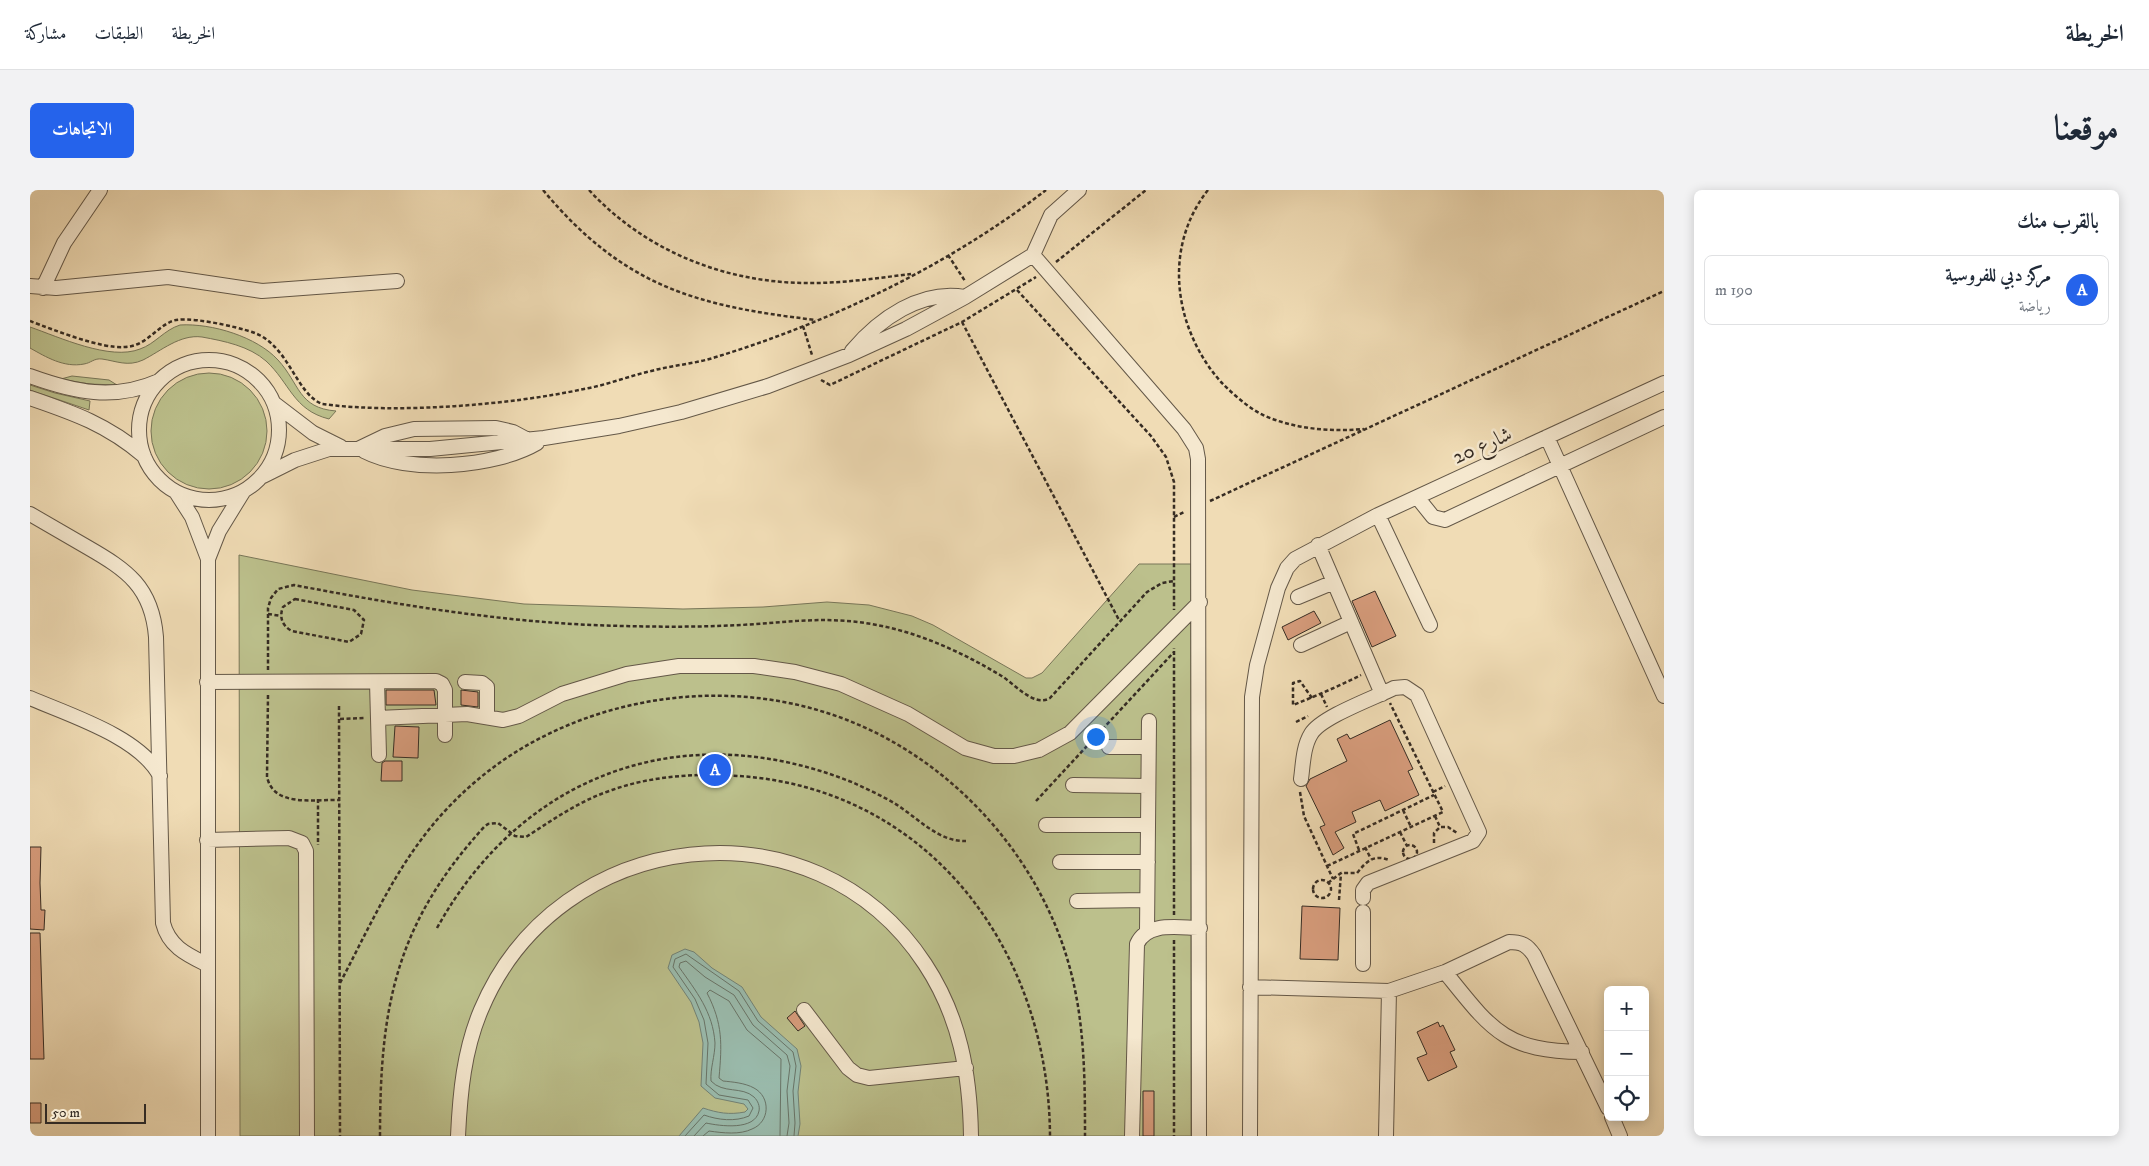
<!DOCTYPE html>
<html lang="ar">
<meta charset="utf-8">
<style>
:root{--surface:#fff;--page:#f2f2f3;--text:#1f2937;--muted:#747a83;--line:#e0e1e3;--accent:#2563eb}
body{margin:0;font-family:"IM FELL DW Pica",Amiri,serif;background:var(--page);color:var(--text);direction:rtl}
.controls{position:absolute;right:15px;bottom:15px;display:grid;overflow:hidden;border-radius:8px;box-shadow:0 2px 12px #0003}
.controls button{width:45px;height:45px;display:grid;place-items:center;padding:0;border:0;border-bottom:1px solid var(--line);background:var(--surface);color:var(--text);font:25px sans-serif}
.scale{position:absolute;left:15px;bottom:12px;width:101px;box-sizing:border-box;padding-left:5px;border:2px solid #362c23;border-top:0;font-size:14px;line-height:18px;white-space:nowrap;color:#362c23;-webkit-text-stroke:4px #f5e8cf;paint-order:stroke}
.you{position:absolute;left:1065px;top:546px;width:18px;height:18px;margin:-12px;border:4px solid #fff;border-radius:50%;background:#1a73e8;box-shadow:0 0 0 8px #1a73e833}
.badge{display:grid;place-items:center;width:32px;height:32px;border-radius:50%;background:var(--accent);color:#fff;font-size:16px;font-weight:700}
.pin{position:absolute;translate:-50% -50%;border:2px solid #fff;box-shadow:0 1px 5px #0006}
.list{margin:0;padding:0;list-style:none}
h2{display:flex;justify-content:space-between;align-items:center;height:65px;margin:0;padding:0 20px;font-size:21px}
h2 small{font-size:16px;font-weight:400;color:var(--muted)}
.list li{display:grid;grid-template-columns:32px 1fr auto;gap:15px;align-items:center;box-sizing:border-box;height:70px;margin:0 10px 10px;padding:0 10px;border:1px solid var(--line);border-radius:8px}
.list b{display:block;font-size:19px;white-space:nowrap}
.list p{margin:0;font-size:16px;white-space:nowrap;color:var(--muted)}
.list em{font-size:16px;font-style:normal;color:var(--muted)}
.icon{flex:none;width:28px;height:28px;fill:none;stroke:currentColor;stroke-width:2;stroke-linecap:round;stroke-linejoin:round}
.map{position:relative;flex:none;width:1634px;height:946px;overflow:hidden;direction:ltr;border-radius:8px}
header{display:flex;align-items:center;gap:30px;box-sizing:border-box;height:70px;padding:0 25px;background:var(--surface);border-bottom:1px solid var(--line)}
header strong{font-size:24px}
nav{display:flex;gap:28px;margin-inline-start:auto;font-size:18px}
.intro{display:flex;align-items:center;justify-content:space-between;box-sizing:border-box;height:120px;padding:0 30px}
h1{margin:0;font-size:35px}
.button{padding:12px 22px;border-radius:8px;background:var(--accent);color:#fff;font-size:18px;font-weight:700}
main{display:flex;gap:30px;padding:0 30px}
aside{flex:1;background:var(--surface);border-radius:8px;box-shadow:0 2px 12px #0003}
.map>svg:first-child{display:block}
</style>
<header>
<strong>الخريطة</strong>
<nav><a>الخريطة</a><a>الطبقات</a><a>مشاركة</a></nav>
</header>
<div class="intro"><h1>موقعنا</h1><a class="button">الاتجاهات</a></div>
<main>
<aside>
<h2>بالقرب منك<small></small></h2>
<ul class="list">
<li><span class="badge">A</span><div><b>مركز دبي للفروسية</b><p>رياضة</p></div><em>190 m</em></li>
</ul>
</aside>
<div class="map">
<svg width="1634" height="946" viewBox="0 0 1634 946">
<rect width="100%" height="100%" fill="#f0dcb5"/>
<filter id="stains"><feTurbulence type="fractalNoise" baseFrequency=".004" numOctaves="4"/><feColorMatrix values="0 0 0 0 .2 0 0 0 0 .09 0 0 0 0 .02 0 0 0 .5 -.17"/></filter>
<radialGradient id="worn" r=".72"><stop offset=".6" stop-color="#630" stop-opacity="0"/><stop offset="1" stop-color="#630" stop-opacity=".3"/></radialGradient>
<!-- green -->
<path fill="#bcc08c" stroke="#797658" d="M150 135C182 133 227 147 248 170 270 194 268 218 306 221L299 229C263 220 260 193 236 171 219 156 194 151 172 147 150 144 131 161 113 170 98 177 86 171 72 169 64 168 61 173 54 174 34 178 16 167 0 158V137C29 147 80 171 110 159 125 154 134 140 150 135Z
M121 241a58 58 0 1 1 116 0a58 58 0 1 1-116 0Z
M42 186 79 190 87 195 59 194 31 189Z
M0 195 25 203 60 211 59 220 0 200Z
M209 365 382 400 494 414 653 419 733 417 797 412 839 415 882 426 903 435 996 488H1002L1012 483 1109 374H1161V946H210Z"/>
<!-- water -->
<path fill="#9abcae" stroke="#728276" d="M655 759 664 762 682 778 712 797 731 827 767 859 771 876 768 902 770 934 768 946H649L673 918C688 923 699 925 715 922L718 919 714 914 685 908 671 896 673 853 669 832 661 812 638 778 642 765Z"/>
<g fill="none" stroke-linecap="round" stroke-linejoin="round">
<!-- shore -->
<path stroke="#687468" stroke-width="1" d="M655 946 674 925C688 930 705 932 719 926L723 918 718 910 689 905 676 894 678 853 674 830 665 809 643 777 645 769 656 764 709 801 728 831 763 862 766 876 763 901 765 933 764 946
M664 946 676 933C690 936 725 941 729 921 730 916 728 911 724 907 712 896 693 904 681 891 680 879 685 866 685 853 683 822 666 801 649 777L650 773 656 771 675 787 704 805 723 835 757 865 760 876 757 901 759 933 757 946
M673 946 679 941C693 943 710 945 722 939 740 932 741 907 724 898 715 893 703 892 693 891L689 888C692 854 693 834 677 803L680 800 699 811 717 840 751 869 750 946"/>
</g>
<!-- building -->
<path fill="#d79c7c" stroke="#362c23" d="M1345 401 1366 446 1342 457 1322 411Z
M1284 421 1291 433 1258 450 1252 437Z
M356 500H404L406 515H356Z
M431 500 448 502V517L431 515Z
M1360 530 1383 579 1378 581 1389 605 1355 621 1350 610 1322 622 1326 632 1305 642 1314 658 1303 665 1290 637 1295 635 1276 596 1280 589 1317 571 1307 549 1317 544 1320 549Z
M365 536 389 537 388 568 363 567Z
M355 571H372V591H351L352 573Z
M0 657H11L10 693 11 720H15L14 740 0 739Z
M1272 716 1310 718 1308 770 1270 769Z
M0 743H10L14 869H0Z
M765 821 775 836 768 841 757 828Z
M1408 832 1410 837 1413 835 1425 860 1420 862 1427 877 1398 891 1387 868 1397 864 1387 842Z
M1113 901H1124V946H1113Z
M0 913H11V933H0Z"/>
<g fill="none" stroke-linecap="round" stroke-linejoin="round">
<defs>
<path id="minor" d="M1003 65 1154 239 1166 258 1168 269 1169 946
M0 96 26 98 138 87 232 101 367 91
M13 98 34 53 70 0
M822 161C849 129 891 99 935 107
M109 240a70 70 0 1 1 140 0a70 70 0 1 1-140 0Z
M0 186C44 202 84 211 129 191
M0 208C44 223 78 235 114 266
M245 214 283 243 311 257
M1517 247 1634 506
M330 258 355 246 384 239 466 238 483 242 498 250
M334 261C378 284 464 278 507 253
M233 286 265 270 299 259H400L514 248 589 236 651 222 738 196 819 165 876 139 935 107 1003 65 1021 25 1049 0
M146 302 162 327 178 369V946
M1387 307 1403 327 1415 330 1634 227
M0 324C19 335 38 346 57 357 97 380 122 397 126 447L133 733C139 757 158 765 178 775
M1348 325 1400 435
M1288 355 1352 504
M178 369 189 341 213 302
M1268 407 1304 392
M1271 455 1321 432
M177 492 406 491 412 494 415 500V545
M347 492 349 565
M435 492 452 493 457 497V527
M0 508C39 525 110 547 130 586
M348 528 437 524 473 530 489 526 532 504 597 484 649 476H724L765 482 811 494 878 524 935 558 964 566H984L1009 560 1040 543 1170 412
M1079 557H1118
M1271 589C1273 575 1273 557 1281 544 1291 527 1344 508 1364 498L1375 497 1387 505 1449 642 1443 651 1338 693 1333 700V708
M1043 595 1118 596
M1016 635H1118
M177 650 259 648 272 653 276 661 277 946
M1030 672H1118
M1047 711 1117 710
M1117 741 1119 531
M1333 774V722
M1415 782C1461 839 1474 861 1552 862
M1220 797 1359 801 1415 782 1479 752C1492 752 1497 755 1504 765L1578 918
M774 820 818 878 827 885 839 888 936 878
M1582 927 1590 946
M428 946C430 903 434 860 451 820 528 636 784 605 895 774 930 827 940 884 941 946
M1102 946 1107 754C1117 731 1149 738 1170 738
M1220 946 1222 507 1227 475 1248 398 1257 378 1265 369 1348 325 1634 193
M1356 946 1359 801"/>
</defs>
<!-- minor casing -->
<use href="#minor" stroke="#645848" stroke-width="16"/>
<!-- path -->
<path stroke="#362c23" stroke-width="2.5" stroke-dasharray="4 2.5" stroke-linecap="butt" d="M513 0C594 97 666 116 786 130
M559 0C616 62 698 94 782 93 815 93 848 88 881 84
M1178 0C1132 58 1144 139 1191 192 1203 204 1217 217 1233 225 1264 239 1300 242 1334 239
M918 65 935 91
M1026 72 1116 0
M987 100 1121 246 1136 267 1144 292V420
M0 131C24 140 71 159 95 157 115 156 124 140 140 132 153 124 207 137 222 142 259 154 265 203 292 214 368 224 479 215 554 199 577 195 599 186 621 181 643 175 665 174 686 167 801 132 921 74 1016 0
M932 132 1089 430
M773 136 782 165
M791 190 800 195 932 132 1006 87
M1180 311 1634 101
M1144 327 1154 322
M265 409 324 420 334 430 331 444 319 452 262 441C252 436 249 427 253 417Z
M238 424 251 426
M238 480V418L241 408 248 399 264 395C374 416 482 434 594 436 633 437 672 437 711 435 747 433 781 428 817 431 872 435 923 457 970 485 984 493 1004 518 1020 508L1117 402 1132 393 1144 391
M1291 504 1297 517
M238 505 237 587C244 618 285 609 310 610
M1282 508 1270 491 1263 493V515C1286 506 1309 496 1331 485
M309 516 310 946
M310 529 336 528
M1266 532 1278 526
M1270 602 1274 626 1303 689
M1403 602 1415 596
M288 609V655
M1006 611 1144 462
M1373 620 1381 637
M1405 626 1410 637
M1370 642 1377 656
M1404 653V643L1410 637H1418L1427 643
M1373 662a7 7 0 1 1 14 0a7 7 0 1 1-14 0Z
M1335 657 1341 669
M1329 660 1323 644 1404 605
M1297 676 1413 622 1360 513
M1283 699a9 9 0 1 1 18 0a9 9 0 1 1-18 0Z
M1298 693 1311 683H1327C1336 672 1343 664 1359 670
M1309 710 1311 683
M1144 725V458
M407 738C494 581 657 525 824 593 837 599 852 606 864 613 887 627 908 652 936 651
M1144 750V946
M310 793C350 717 377 650 445 592 538 512 677 485 794 522 892 552 975 628 1018 719 1054 794 1055 865 1055 946
M350 946C350 817 365 735 454 637L458 634 468 633 485 646 496 647C524 629 549 611 582 600 621 586 667 583 709 586 901 599 1019 762 1020 946"/>
<!-- minor -->
<use href="#minor" stroke="#f5e8cf" stroke-width="14"/>
</g>
<g text-anchor="middle" stroke-width="5" stroke-linejoin="round" paint-order="stroke">
<!-- street labels -->
<g font-size="21" fill="#362c23" stroke="#f5e8cf">
<text transform="translate(1452 255) rotate(-24)" y="7">شارع 20</text>
</g>
</g>
<rect width="100%" height="100%" filter="url(#stains)"/>
<rect width="100%" height="100%" fill="url(#worn)"/>
</svg>
<div class="controls">
<button>+</button>
<button>−</button>
<button><svg class="icon" aria-label="locate" viewBox="0 0 24 24"><circle cx="12" cy="12" r="6"/><path d="M12 2v4M12 18v4M2 12h4M18 12h4"/></svg></button>
</div>
<div class="scale">50 m</div>
<div class="you"></div>
<div class="pin badge" style="left:685px;top:580px">A</div>
</div>
</main>
